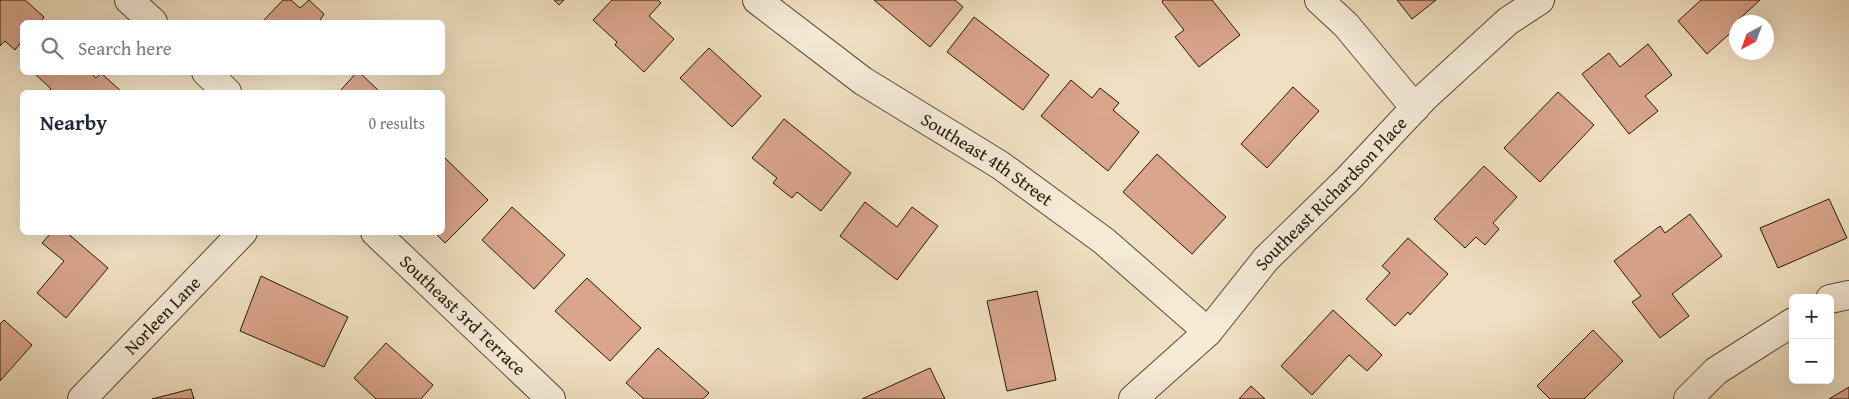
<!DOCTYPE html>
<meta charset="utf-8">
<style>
:root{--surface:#fff;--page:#f2f2f3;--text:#1f2937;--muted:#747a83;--line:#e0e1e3}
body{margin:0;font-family:"Gentium Book Plus",serif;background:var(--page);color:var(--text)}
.controls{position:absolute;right:15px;bottom:15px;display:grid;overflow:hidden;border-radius:8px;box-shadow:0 5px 20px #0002}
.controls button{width:45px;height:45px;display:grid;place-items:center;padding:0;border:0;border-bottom:1px solid var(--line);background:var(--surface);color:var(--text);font:25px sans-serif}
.compass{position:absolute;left:1729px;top:15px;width:45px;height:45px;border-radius:50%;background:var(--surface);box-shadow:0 5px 20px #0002;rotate:221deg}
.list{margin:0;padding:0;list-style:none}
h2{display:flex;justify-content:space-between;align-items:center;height:65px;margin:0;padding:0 20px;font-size:21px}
h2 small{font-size:16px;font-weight:400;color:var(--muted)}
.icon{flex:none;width:28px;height:28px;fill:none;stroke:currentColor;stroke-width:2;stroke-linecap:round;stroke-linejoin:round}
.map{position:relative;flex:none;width:1849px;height:399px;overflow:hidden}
.search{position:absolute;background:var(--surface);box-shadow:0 5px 20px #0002;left:20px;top:20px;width:425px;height:55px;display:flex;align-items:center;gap:12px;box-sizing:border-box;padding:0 18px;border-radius:8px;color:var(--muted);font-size:19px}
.panel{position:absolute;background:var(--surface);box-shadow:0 5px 20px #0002;left:20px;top:90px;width:425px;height:145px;border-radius:8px}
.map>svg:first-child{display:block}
</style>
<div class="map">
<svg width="1849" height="399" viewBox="0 0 1849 399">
<rect width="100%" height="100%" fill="#f0e0c1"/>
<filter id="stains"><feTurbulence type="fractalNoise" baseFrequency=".004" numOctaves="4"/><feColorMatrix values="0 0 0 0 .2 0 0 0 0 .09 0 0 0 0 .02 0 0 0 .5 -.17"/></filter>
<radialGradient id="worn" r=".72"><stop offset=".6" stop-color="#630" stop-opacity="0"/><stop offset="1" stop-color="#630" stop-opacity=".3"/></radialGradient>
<!-- building -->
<path fill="#d9a58b" stroke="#241807" d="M0 0H25L44 17 40 22H22V41L15 50 5 41 0 46Z
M283 0H291L300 8 309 0 324 14 319 22H262Z
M554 0H564L559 5Z
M612 0H658L661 3 649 16 674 39 644 72 615 45 617 42 593 20Z
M874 0H955L963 7 930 47Z
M1163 0H1212L1240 35 1199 67 1175 37 1184 30 1162 2Z
M1397 0H1436L1412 19Z
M1701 0H1760L1737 21 1736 28 1707 54 1678 21Z
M974 17 1049 75 1023 110 947 52Z
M1648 44 1672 75 1645 96 1658 111 1629 134 1582 74 1609 53 1620 67Z
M709 48 761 96 732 127 680 78Z
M33 72H90L96 78 101 73 122 92H47L51 89Z
M357 72H359L380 92H339Z
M1071 80 1092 98 1100 88 1119 103 1113 110 1139 132 1108 171 1041 116Z
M1293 87 1319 111 1267 168 1241 144Z
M1558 92 1594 125 1540 182 1504 148Z
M784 119 851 173 821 211 797 192 792 198 773 183 777 178 752 158Z
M1157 154 1226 217 1192 254 1123 192Z
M442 155 488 200 445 243 434 232H442Z
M1484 166 1517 197 1493 223 1499 229 1485 245 1476 237 1465 248 1434 219Z
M1829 199 1847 238 1778 268 1760 228Z
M865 202 897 227 912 207 938 226 897 280 840 236Z
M512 207 565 255 534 289 482 240Z
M1690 214 1722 256 1672 294 1689 316 1660 338 1632 302 1641 296 1614 261 1660 226 1665 233Z
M52 232H66L108 268 66 318 37 293 64 261 42 243Z
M1408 238 1448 274 1410 315 1408 312 1395 326 1366 299 1390 273 1382 266Z
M261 276 348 317 324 367 240 331Z
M587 278 641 328 610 361 555 311Z
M1037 291 1056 380 1007 391 987 301Z
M1333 310 1382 355 1367 371 1349 355 1312 395 1281 366Z
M4 320 32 345 0 381V324Z
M1593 330 1623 361 1584 399H1550L1537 386Z
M386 343 433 385 421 399H376L354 378Z
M658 348 709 393 703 399H644L626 383Z
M930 368 945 399H862Z
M1251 386 1265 399H1239Z
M1849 387V399H1829Z
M191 389 194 399H152Z"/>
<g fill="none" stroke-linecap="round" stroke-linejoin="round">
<defs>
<g id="minor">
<path d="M129 0 153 22"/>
<path id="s1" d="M757 0 863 81 1000 165 1104 241 1208 332"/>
<path d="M1319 0 1346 25 1415 108"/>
<path d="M206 72 227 92"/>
<path id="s2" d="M375 232 551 399"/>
<path d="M1830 299 1849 295"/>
<path id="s3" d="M82 399 243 232"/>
<path id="s4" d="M1133 399 1208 332 1266 259 1347 180 1425 97 1508 21 1540 0"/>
<path d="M1688 399 1716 371 1793 322"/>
</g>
</defs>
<!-- minor casing -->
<use href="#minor" stroke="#574a36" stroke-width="30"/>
<!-- minor -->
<use href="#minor" stroke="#f5ebd7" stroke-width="28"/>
</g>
<g text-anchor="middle" stroke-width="5" stroke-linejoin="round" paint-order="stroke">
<!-- street labels -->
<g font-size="18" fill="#241807" stroke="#f5ebd7">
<text dy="6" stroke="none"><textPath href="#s1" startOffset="280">Southeast 4th Street</textPath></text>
<text dy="6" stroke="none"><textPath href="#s4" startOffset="286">Southeast Richardson Place</textPath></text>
<text dy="6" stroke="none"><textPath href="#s3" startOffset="116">Norleen Lane</textPath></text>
<text dy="6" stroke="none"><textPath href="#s2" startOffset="121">Southeast 3rd Terrace</textPath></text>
</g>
</g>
<rect width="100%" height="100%" filter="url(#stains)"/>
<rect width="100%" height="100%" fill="url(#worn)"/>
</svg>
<div class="controls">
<button>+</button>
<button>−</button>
</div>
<svg class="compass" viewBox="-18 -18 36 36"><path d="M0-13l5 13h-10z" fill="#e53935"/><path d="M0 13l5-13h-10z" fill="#747a83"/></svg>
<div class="search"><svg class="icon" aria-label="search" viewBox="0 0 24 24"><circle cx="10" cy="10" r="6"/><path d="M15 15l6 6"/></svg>Search here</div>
<section class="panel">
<h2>Nearby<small>0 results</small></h2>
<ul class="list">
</ul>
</section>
</div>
